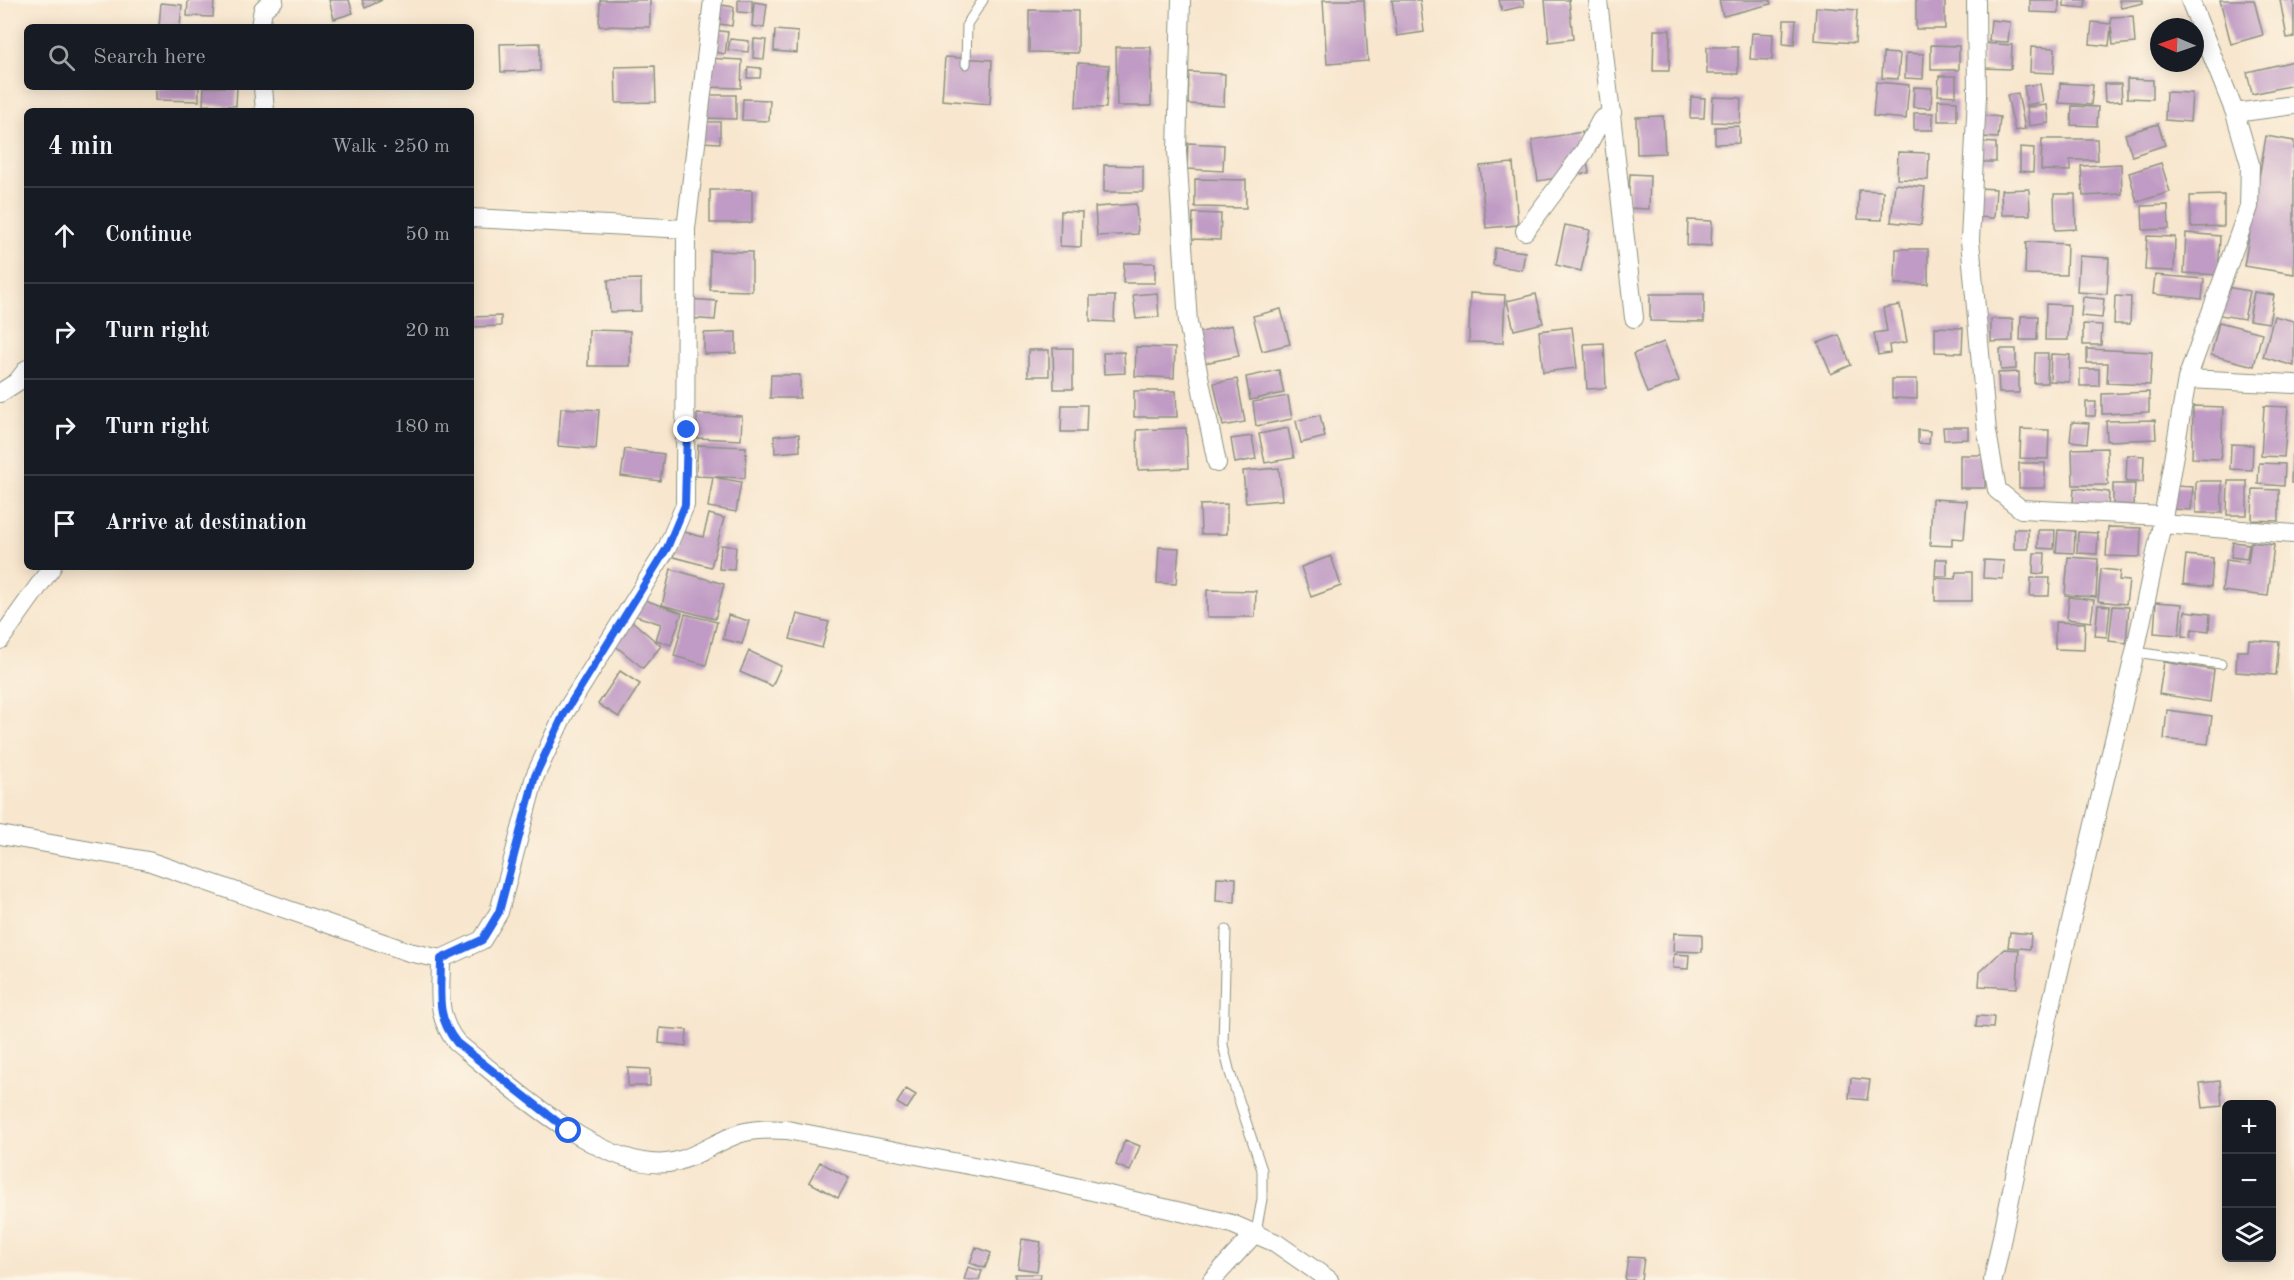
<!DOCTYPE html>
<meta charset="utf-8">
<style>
:root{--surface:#171b24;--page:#242831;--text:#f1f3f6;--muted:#9ea1a6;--line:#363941}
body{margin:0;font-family:"Old Standard TT",serif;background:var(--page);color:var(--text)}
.controls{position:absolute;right:18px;bottom:18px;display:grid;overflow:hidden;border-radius:9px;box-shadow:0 3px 15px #0003}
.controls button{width:54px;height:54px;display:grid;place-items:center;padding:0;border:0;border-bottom:2px solid var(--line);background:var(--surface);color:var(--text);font:30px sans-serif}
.compass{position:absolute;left:2150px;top:18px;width:54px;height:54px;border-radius:50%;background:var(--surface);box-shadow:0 3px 15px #0003;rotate:272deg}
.stop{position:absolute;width:18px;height:18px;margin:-14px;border:4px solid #2563eb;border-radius:50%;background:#fff}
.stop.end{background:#2563eb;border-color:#fff;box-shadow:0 2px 6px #0008}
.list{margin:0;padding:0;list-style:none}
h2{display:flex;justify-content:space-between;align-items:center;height:78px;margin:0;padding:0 24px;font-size:26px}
h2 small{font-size:20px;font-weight:400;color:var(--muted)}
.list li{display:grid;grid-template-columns:39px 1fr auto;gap:18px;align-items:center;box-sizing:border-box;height:96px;padding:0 24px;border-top:2px solid var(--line)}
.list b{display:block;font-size:22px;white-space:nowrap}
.list em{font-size:20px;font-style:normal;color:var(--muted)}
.icon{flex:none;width:33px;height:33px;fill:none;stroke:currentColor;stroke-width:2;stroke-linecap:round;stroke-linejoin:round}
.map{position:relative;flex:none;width:2294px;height:1280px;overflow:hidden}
.search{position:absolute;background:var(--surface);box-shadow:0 3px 15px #0003;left:24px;top:24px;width:450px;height:66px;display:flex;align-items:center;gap:15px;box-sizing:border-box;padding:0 21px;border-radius:9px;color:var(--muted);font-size:22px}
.panel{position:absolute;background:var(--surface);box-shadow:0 3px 15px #0003;left:24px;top:108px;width:450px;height:462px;border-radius:9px}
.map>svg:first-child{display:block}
</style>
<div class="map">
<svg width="2294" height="1280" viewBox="0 0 2294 1280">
<rect width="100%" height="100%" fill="#fcf5e5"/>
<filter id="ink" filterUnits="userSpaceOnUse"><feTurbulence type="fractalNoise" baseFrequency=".0167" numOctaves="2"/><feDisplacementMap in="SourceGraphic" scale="12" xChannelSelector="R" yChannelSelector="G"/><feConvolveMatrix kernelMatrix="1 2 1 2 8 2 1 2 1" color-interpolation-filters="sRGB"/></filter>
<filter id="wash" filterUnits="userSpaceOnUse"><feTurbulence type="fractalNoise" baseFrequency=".008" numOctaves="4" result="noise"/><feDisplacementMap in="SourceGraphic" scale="24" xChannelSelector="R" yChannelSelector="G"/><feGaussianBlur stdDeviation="1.35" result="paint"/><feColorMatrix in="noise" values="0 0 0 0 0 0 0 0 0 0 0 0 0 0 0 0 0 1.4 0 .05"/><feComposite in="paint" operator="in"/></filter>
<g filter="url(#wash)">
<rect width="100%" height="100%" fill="#f8e6ce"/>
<g id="blocks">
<!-- building -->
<path fill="#c09bc5" d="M188 0H214L213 17 187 16Z
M329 0H349L353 13 334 19Z
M362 0H382L365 8Z
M600 0H650V27L599 26Z
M738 0H752V13L738 12Z
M1323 0H1364L1368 61 1327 64Z
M1392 0H1420L1424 32 1397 36Z
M1499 0H1523L1524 6 1502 11Z
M1545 0H1569L1573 39 1549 42Z
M1719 0H1770L1771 4 1723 16Z
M1916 0H1945V29H1916Z
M2030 0H2059V13L2030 12Z
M2064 0H2086L2085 8 2064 6Z
M2119 0H2143V3L2121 8Z
M2220 0H2254L2263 35 2231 44Z
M2280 0H2294V37L2287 38Z
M754 2 767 4 764 28 752 26Z
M161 3 182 5 180 27H159Z
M714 4 734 7 732 26 712 23Z
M1816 7 1857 10 1855 43 1814 40Z
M1029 10 1078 11V53L1029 52Z
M2133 16 2135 43 2113 45 2111 26 2109 46 2090 44 2092 22 2111 24V17Z
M1784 20H1796L1794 45 1783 44Z
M1991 20 2010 22 2008 42 1989 41Z
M713 30 728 32 725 54 710 51Z
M775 30 798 32 797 53 774 51Z
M1654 30H1670L1669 71H1653Z
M1752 33 1773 34 1772 60 1750 59Z
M730 39 749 41 748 52 728 50Z
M754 39 766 40 764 59 753 58Z
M540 43V71L501 72 500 44Z
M1983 43 2012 45 2011 69 1982 68Z
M1931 45 1959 46V70H1931Z
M1116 47H1151V106H1117Z
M1707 47H1738V74H1707Z
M2031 47 2055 48 2054 73 2030 72Z
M1883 53 1900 54 1898 79 1882 78Z
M1906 53 1924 54 1923 79 1905 78Z
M945 57 992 60 990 104 942 100Z
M705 58 742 60 741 88 704 87Z
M2294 61V85L2252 94 2247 72Z
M1078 63 1109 65 1106 108 1076 107Z
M655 66 656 102 616 103 615 67Z
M748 67 761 68 760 78H747Z
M1189 72 1225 74 1224 106 1188 104Z
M1939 76H1956V96L1938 95Z
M2127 79 2153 80V99L2127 98Z
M1876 82 1909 85 1906 119 1873 116Z
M2060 83 2093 85 2091 105 2059 103Z
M2040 84 2043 102 2027 105 2024 86Z
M2104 84H2121L2122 101 2105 102Z
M156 87H199V101L156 100Z
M204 87H237L236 106 203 105Z
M1914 87 1932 88 1931 108 1913 107Z
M2166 92 2192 93 2190 122 2165 120Z
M2018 93 2025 129 2015 131 2007 95Z
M703 95H736V119L702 118Z
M1691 97 1705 98 1704 118H1690Z
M1713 97 1741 98 1740 123 1712 122Z
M743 99 770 100 769 121 742 120Z
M1938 100 1957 101V121H1938Z
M2047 105 2049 123 2029 126 2027 107Z
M2072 106 2098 107 2097 126 2071 125Z
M1914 113H1933V130H1914Z
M1981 115 2000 117 1998 138 1980 137Z
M1663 116 1665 153 1637 154 1636 117Z
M702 122H720V143L701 142Z
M2158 124 2165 145 2132 156 2125 134Z
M1739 126V143L1715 144V127Z
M1582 132 1589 173 1538 181 1532 140Z
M2266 136 2294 141V274L2244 266Z
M2042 139H2097L2098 160H2070V171L2041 170Z
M1981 142 1996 143V162H1981Z
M1188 143 1224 145 1223 171 1187 169Z
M2020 147 2034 148 2033 172 2020 171Z
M1898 152 1929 153 1928 180 1897 179Z
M1513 163 1518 225 1486 228 1480 166Z
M2161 163 2170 192 2137 202 2129 173Z
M2121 164 2122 194 2083 196 2081 166Z
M1104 165 1143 166V192H1104Z
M1630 174 1650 175 1649 209 1628 208Z
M1195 179 1246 180V208L1195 207Z
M1895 184 1925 187 1921 225 1891 222Z
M1978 188 1996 189 1994 218 1977 217Z
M2029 189 2030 215H2002L2001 190Z
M710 190H752V223H710Z
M1859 190 1883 191 1882 220 1858 219Z
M2054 194H2075L2076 229 2055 230Z
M2224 195V226L2191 227 2190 196Z
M1136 204 1138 234 1097 236 1095 207Z
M2168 205 2169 229 2143 230 2142 206Z
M1061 211 1082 212 1081 247 1060 246Z
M1193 213 1221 214 1220 240 1192 239Z
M1688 220 1712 221 1711 246 1687 245Z
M1565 225 1590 230 1581 271 1556 265Z
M2186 233 2220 236 2218 275 2184 273Z
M2147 236 2175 237 2174 271 2145 270Z
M2026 242 2067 244 2066 275 2025 274Z
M1495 248 1525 252 1522 270 1493 265Z
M1896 249H1928V284H1895Z
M710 251 752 252V291L710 290Z
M2079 256 2109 258 2107 294 2077 292Z
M1124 263H1155V283H1123Z
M2155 275 2204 279 2202 299 2153 294Z
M641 279V311L610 312 608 280Z
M2226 287 2250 291 2244 319 2220 315Z
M2254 292 2274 295 2269 323 2249 320Z
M1157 293 1159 317 1136 319 1133 295Z
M1470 293 1505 295 1503 343 1469 342Z
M1536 294 1543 323 1514 330 1507 301Z
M1650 294H1704V322L1650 321Z
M1090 296H1115L1114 322 1090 321Z
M2115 296 2131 297 2130 324H2114Z
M2083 297 2104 299 2102 318 2081 316Z
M688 299 717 301 715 320 686 318Z
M2046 304 2070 305 2068 340H2045Z
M1900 305 1907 342 1889 345 1890 353 1878 355 1874 333 1887 331 1883 308Z
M1281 309 1290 344 1262 351 1253 316Z
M501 316V326L471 327V317Z
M2021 316H2038L2037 340H2020Z
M2274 316 2294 321V366L2263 357Z
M1991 319H2013V341L1991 342Z
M2219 322 2262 333 2254 366 2211 355Z
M2083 324 2102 325 2101 345H2083Z
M1232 325 1239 356 1204 363 1197 333Z
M1572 327 1577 368 1543 372 1539 331Z
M1935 327 1963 328 1962 353 1935 352Z
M589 330 630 331V366H588Z
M736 332V353L704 354V333Z
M1839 335 1851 365 1831 374 1818 343Z
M1664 342 1679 381 1647 393 1633 354Z
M1604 343 1606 388 1587 389 1584 344Z
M1136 347 1175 348 1174 378 1135 376Z
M1053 348H1073V389H1054Z
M2000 349H2016V369L2001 370Z
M2087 349 2152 352 2150 385 2107 383 2108 363H2087Z
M1028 350H1049V376H1028Z
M1124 352 1125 373 1104 374 1103 353Z
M2035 353H2048L2047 383H2034Z
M2051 354 2070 355 2069 382 2050 381Z
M2080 369H2099V386H2080Z
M1279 370 1284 393 1250 400 1246 377Z
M2019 372V393H1999L1998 373Z
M771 375H800V398H770Z
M1237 379 1245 422 1223 426 1214 383Z
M1892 379H1917V399L1892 398Z
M1134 391H1176L1177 417H1134Z
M2149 392V412L2102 414V394Z
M1288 396 1292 419 1256 426 1253 402Z
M2086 402H2096L2095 416H2086Z
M1062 405H1087L1086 432H1061Z
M2193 406 2223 407 2221 459 2192 458Z
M2264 406 2288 407 2284 457 2261 456Z
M561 408 599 410 596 449 558 446Z
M697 414 742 416 741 440 697 438Z
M1320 415 1325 437 1301 443 1296 421Z
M2155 420 2156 439 2107 441 2106 421Z
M2072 422 2089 423 2087 443 2070 441Z
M1943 427H1968V439L1944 440Z
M1186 428 1188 468 1138 470 1137 430Z
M1288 428 1294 458 1265 463 1259 434Z
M2021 429 2049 430 2048 459 2020 458Z
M1918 430 1930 431 1929 444 1918 443Z
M799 434 800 451 775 453 774 436Z
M1252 436 1256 459 1235 463 1231 439Z
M2231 444 2253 445 2252 470 2230 469Z
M698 445 746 447 745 478 696 476Z
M2107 448 2108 485H2073L2072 449Z
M625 449 664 454 660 481 621 476Z
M1960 455H1985V488H1960Z
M2127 455 2144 456 2143 482H2126Z
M2292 455H2294V483H2291Z
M2019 463H2045V488H2019Z
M2259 463 2285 464 2284 486 2258 484Z
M1279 468 1282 500 1246 503 1243 471Z
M713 477 741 482 736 512 708 507Z
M2196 481H2222V513H2196Z
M2228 481H2247V515H2227Z
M2113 484H2135L2134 505 2113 504Z
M2175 486 2193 487 2191 510 2173 509Z
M2074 488 2109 492 2108 507 2073 504Z
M2253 489 2279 490V521L2252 520Z
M1932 499 1967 501 1964 539 1952 538V546L1930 545Z
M1227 504V534H1201L1200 505Z
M709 514 724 518 711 567 670 556 677 530 703 537Z
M2108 527 2141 528 2140 557 2106 556Z
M2014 529H2028V549H2014Z
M2038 530H2055L2054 549 2038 548Z
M2058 530 2075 531 2074 553 2056 552Z
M2078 532 2098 533 2097 554 2077 553Z
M2233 542 2249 544 2247 559 2231 557Z
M2251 542 2274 545 2268 596 2222 591 2226 560 2248 563Z
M721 545 736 547 734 570 719 569Z
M1159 547 1179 548 1176 584 1157 583Z
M2034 553H2045L2044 574 2033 573Z
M2186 555 2213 558 2211 587 2183 584Z
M1331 556 1341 586 1311 597 1301 567Z
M2068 557 2098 559 2096 597 2065 595Z
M1936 559H1947V576H1935Z
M1984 560 2004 561 2003 579 1983 578Z
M671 569 724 584 715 619 662 605Z
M2101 569 2120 571 2119 580 2129 581 2126 604 2098 601Z
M1956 572H1972V601H1935V578L1955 579Z
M2031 578H2050L2049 596H2030Z
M1207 590 1256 591 1255 617H1207Z
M2069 597 2094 600 2091 622 2067 619Z
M639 598 682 613 671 645 656 640 661 624 633 615Z
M2156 602 2182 604 2179 635 2154 633Z
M2098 605 2110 606 2107 637 2095 636Z
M2113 606 2129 607 2126 643 2109 641Z
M2185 611 2210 614 2209 631 2192 629 2191 637 2182 636Z
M685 614 717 622 706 665 674 656Z
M797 614 829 622 822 648 790 639Z
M728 615 749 621 742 644 723 639Z
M632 621 661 646 643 668 613 644Z
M2055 622 2085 623 2084 650 2055 649Z
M2249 640 2279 642 2276 675 2236 672 2237 651H2248Z
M749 651 781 666 772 686 740 672Z
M2164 662 2214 670 2210 702 2159 694Z
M620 671 640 684 619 717 598 704Z
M2167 710 2212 716 2208 744 2164 739Z
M1217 877 1236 878 1235 902 1216 901Z
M2010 932 2031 934 2030 949 2008 947Z
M1674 933 1702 934V952L1673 951Z
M2004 949 2019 950 2017 988 1979 986 1980 972Z
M1674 954 1689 955 1688 969 1673 968Z
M1977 1016 1994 1017 1993 1028 1976 1027Z
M660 1028 687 1030 686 1046 659 1043Z
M628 1068 650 1069V1086H628Z
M1851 1078 1870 1080 1867 1100 1849 1098Z
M2220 1081 2222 1106 2203 1108 2200 1083Z
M906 1089 916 1095 907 1109 897 1103Z
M1125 1140 1140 1146 1130 1171 1116 1165Z
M820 1162 849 1178 838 1198 809 1182Z
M1022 1239 1041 1242 1037 1271 1018 1268Z
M976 1247 991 1253 985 1268 970 1263Z
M1628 1257 1644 1258 1641 1280H1625Z
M968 1267 982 1271 979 1280H964Z
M1015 1274H1041L1040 1280H1015Z"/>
</g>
</g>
<g filter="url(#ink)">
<use href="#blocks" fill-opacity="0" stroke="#8c9281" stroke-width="1.5"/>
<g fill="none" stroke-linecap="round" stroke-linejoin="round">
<defs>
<path id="lane" d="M966 64 967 24 983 0
M2135 652 2221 664
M1226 930 1223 1045 1230 1073 1262 1170V1199L1256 1232"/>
<path id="street" d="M1181 0 1177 151 1188 323 1217 463
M1598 0 1634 318
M1976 0 1977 95 1970 240 1987 432 1997 490 2021 509 2164 516
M260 27 263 9 274 0
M263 87 265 111
M2235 113 2294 105
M471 218 686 229
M1525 231 1584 152 1601 120 1612 113
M2187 379 2294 384
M0 393 17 382 27 369
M2162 524 2294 534
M0 640 52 567
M0 835 148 861 409 952 441 959 482 940 499 912 535 776 564 714 667 548 685 505 686 229 713 0
M441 959C441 993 435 1016 457 1043 508 1083 609 1180 678 1161 700 1155 719 1140 741 1133 756 1129 772 1129 787 1130L1041 1179 1232 1224 1276 1243 1329 1280
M1212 1280 1256 1232
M1993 1280 2048 1018 2135 652 2162 524 2187 379 2249 207 2250 164 2235 113 2190 0"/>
</defs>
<!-- lane casing -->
<use href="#lane" stroke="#8c9281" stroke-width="11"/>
<!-- street casing -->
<use href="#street" stroke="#8c9281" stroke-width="20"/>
<!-- lane -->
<use href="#lane" stroke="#fff" stroke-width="9"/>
<!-- street -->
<use href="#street" stroke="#fff" stroke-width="18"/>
</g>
</g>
<g fill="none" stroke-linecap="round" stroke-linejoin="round" filter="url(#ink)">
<!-- route -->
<path stroke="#2563eb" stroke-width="8" d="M569 1131 457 1043C435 1016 441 993 441 959L482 940 499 912 535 776 564 714 667 548 685 505 687 430"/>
</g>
</svg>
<div class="controls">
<button>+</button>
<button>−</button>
<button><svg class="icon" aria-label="layers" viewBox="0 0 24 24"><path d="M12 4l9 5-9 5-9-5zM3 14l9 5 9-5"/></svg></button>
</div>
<svg class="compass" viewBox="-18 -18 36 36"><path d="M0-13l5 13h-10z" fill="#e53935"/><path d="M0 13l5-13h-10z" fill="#9ea1a6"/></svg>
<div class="stop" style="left:569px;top:1131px"></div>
<div class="stop end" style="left:687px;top:430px"></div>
<div class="search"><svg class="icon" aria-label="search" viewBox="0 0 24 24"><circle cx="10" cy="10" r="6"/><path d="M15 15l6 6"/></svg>Search here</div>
<section class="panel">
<h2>4 min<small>Walk · 250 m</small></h2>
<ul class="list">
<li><svg class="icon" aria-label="ahead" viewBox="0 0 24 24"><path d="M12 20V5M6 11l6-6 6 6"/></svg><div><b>Continue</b></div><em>50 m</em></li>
<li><svg class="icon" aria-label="right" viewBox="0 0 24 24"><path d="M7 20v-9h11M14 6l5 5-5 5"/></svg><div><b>Turn right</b></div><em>20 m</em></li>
<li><svg class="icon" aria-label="right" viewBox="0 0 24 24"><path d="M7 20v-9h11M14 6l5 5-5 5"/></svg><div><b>Turn right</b></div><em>180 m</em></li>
<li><svg class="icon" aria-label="arrive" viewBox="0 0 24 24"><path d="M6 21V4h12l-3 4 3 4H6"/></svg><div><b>Arrive at destination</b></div></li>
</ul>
</section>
</div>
